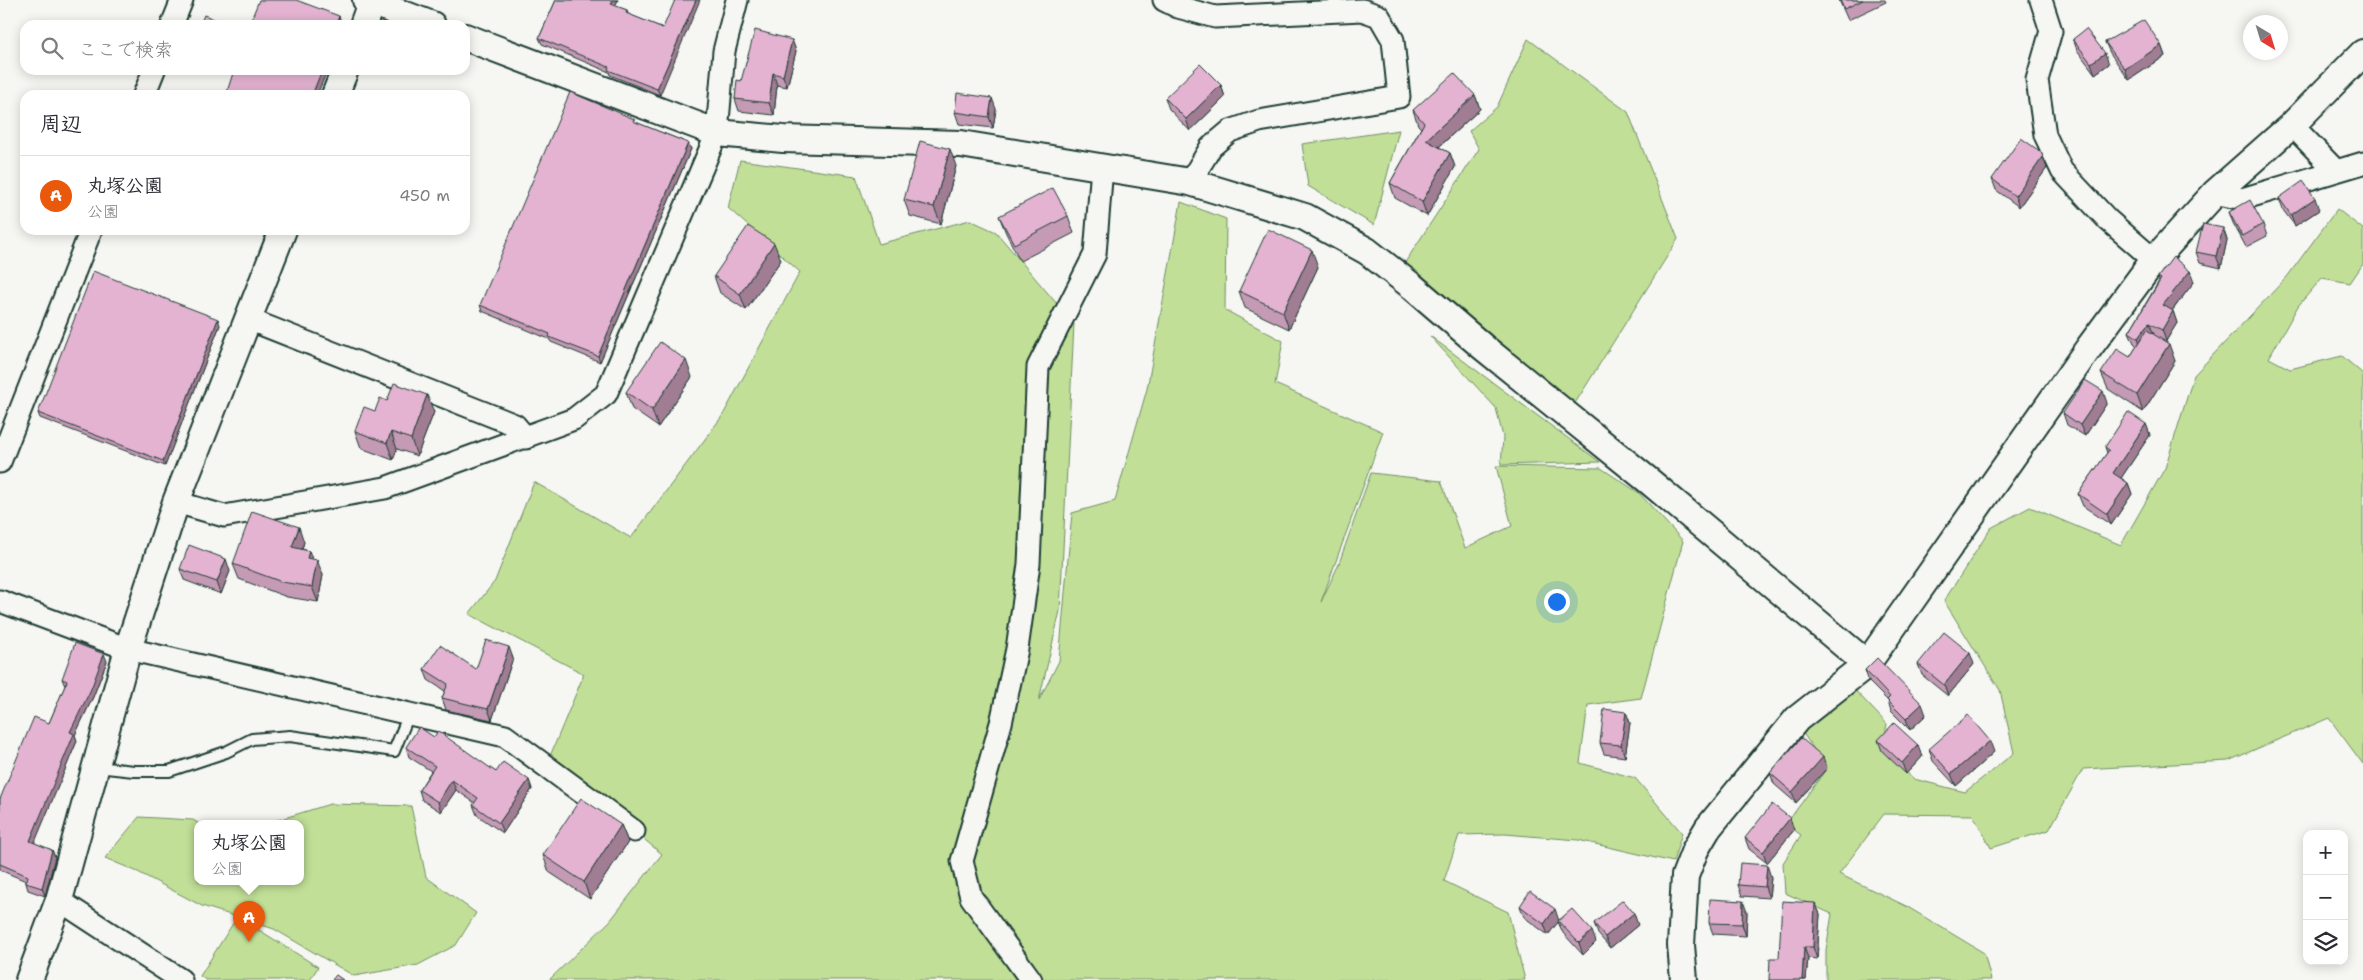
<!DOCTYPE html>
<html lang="ja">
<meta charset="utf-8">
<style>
:root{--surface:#fff;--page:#f2f2f3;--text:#2b2b33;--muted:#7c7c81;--line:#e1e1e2;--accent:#ea580c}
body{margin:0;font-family:"Shantell Sans","Klee One",sans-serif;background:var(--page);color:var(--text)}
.controls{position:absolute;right:15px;bottom:15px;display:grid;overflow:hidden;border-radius:10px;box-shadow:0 2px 12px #0003}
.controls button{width:45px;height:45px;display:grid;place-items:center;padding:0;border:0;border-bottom:1px solid var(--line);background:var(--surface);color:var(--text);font:25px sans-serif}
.compass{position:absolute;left:2243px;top:15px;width:45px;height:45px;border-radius:50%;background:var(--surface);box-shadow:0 2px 12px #0003;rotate:142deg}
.you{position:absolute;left:1556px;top:601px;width:18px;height:18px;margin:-12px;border:4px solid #fff;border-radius:50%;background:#1a73e8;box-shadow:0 0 0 8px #1a73e833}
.badge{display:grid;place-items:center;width:32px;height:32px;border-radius:50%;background:var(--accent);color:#fff;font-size:16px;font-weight:700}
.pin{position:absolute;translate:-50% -41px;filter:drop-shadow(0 1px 2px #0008)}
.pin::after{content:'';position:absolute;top:26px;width:18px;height:15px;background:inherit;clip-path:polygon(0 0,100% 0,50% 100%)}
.popup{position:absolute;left:194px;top:820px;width:110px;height:65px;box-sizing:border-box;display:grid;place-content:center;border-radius:10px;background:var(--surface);filter:drop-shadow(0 1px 4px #0005);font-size:16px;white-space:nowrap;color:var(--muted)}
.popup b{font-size:19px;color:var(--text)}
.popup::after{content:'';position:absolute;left:50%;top:100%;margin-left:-10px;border:10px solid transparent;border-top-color:var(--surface)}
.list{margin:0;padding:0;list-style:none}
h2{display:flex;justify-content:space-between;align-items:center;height:65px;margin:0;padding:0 20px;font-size:21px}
h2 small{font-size:16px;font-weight:400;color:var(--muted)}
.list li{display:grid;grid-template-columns:32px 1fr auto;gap:15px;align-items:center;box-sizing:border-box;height:80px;padding:0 20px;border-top:1px solid var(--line)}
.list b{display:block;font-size:19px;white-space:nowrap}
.list p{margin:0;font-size:16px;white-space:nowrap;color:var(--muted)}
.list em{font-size:16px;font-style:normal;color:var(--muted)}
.icon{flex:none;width:28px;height:28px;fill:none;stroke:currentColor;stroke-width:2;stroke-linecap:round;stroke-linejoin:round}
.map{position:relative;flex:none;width:2363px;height:980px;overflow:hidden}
.search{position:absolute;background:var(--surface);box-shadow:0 2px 12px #0003;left:20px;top:20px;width:450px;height:55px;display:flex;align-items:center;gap:12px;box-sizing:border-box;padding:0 18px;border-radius:15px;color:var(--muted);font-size:19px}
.panel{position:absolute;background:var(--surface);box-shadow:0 2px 12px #0003;left:20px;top:90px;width:450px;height:145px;border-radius:15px}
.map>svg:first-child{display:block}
</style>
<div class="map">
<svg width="2363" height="980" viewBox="0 0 2363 980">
<rect width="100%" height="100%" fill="#f6f6f2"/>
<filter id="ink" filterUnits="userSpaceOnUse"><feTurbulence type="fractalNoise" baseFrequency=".02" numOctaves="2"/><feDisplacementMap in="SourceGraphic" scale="10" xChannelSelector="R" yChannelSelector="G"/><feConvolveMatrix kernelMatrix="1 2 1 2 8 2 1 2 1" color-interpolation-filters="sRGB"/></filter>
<g filter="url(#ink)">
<!-- green -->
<path fill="#c1df97" stroke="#708e66" d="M1528 39 1628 112 1678 239 1574 405 1404 264 1479 149 1469 131 1497 107Z
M1399 130 1374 225 1308 186 1302 144Z
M740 160 856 176 879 244 970 220 996 232 1074 324 1060 611 1039 700 1059 661 1072 513 1115 501 1147 389 1181 202 1226 219 1225 310 1283 341 1275 384 1383 432 1321 602 1338 566 1371 473 1441 481 1465 548 1512 526 1496 466 1601 468 1639 493 1683 541 1641 698 1588 705 1580 763 1635 778 1682 833 1673 862 1578 840 1505 834 1459 835 1444 881 1508 912 1525 980H549L610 921 662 854 548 761 584 674 469 614 495 581 534 482 631 538 723 415 800 272 728 208Z
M2337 209 2363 229V264L2350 283 2322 278 2298 306 2269 358 2290 369 2342 356 2363 374V764L2329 718 2228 761 2083 769 2049 830 1991 848 1973 815 1884 814 1839 874 1906 906 1984 953 1991 980H1826V950L1832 914 1785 893 1783 863 1801 835 1786 824 1827 768 1802 732 1852 687 1887 724 1882 751 1914 779 1965 792 2014 753 2000 690 1944 601 1991 528 2030 507 2121 545 2165 468 2194 375 2287 277Z
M1430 336 1600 462 1501 465 1503 437 1496 408Z
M330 804 411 806 426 877 476 913 456 945 418 965 354 976 274 929 240 918 318 967 310 980H206L200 976 237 917 202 906 138 872 105 858 139 817 193 820 198 823V881H300V823H268Z"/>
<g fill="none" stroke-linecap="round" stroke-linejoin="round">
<defs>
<path id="service" d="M97 767 134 771H169L226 752 252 739 290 736 394 751 409 714"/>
<path id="minor" d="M1164 0 1178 7 1215 17 1362 10 1379 16 1393 40 1399 97 1259 121 1230 131 1211 147 1190 182
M2041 0 2051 31 2037 80 2045 135 2062 171 2108 220 2154 260
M172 25 182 0
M144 95 154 70
M2292 125 2335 170
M2215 193 2242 199 2363 163
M248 319 515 425 526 438
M0 462 91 230
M176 502 224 516 385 488 574 419 606 394 717 133 724 51 737 0
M0 601 128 649 505 736 634 831
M59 900 181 980
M1031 980 971 897 962 861 1001 723 1017 649 1029 564 1038 367 1095 254 1102 167"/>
<path id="tertiary" d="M366 0 432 25
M363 25 372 0
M465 37 717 133 783 139 961 144 1190 182 1305 217 1367 251 1413 287 1483 347 1649 481 1867 664
M335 95 345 70
M29 980 59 900 128 649 176 502 283 230
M1684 980 1681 945 1685 876 1695 850 1708 828 1797 719 1867 664 2088 349 2154 260 2215 193 2292 125 2363 53"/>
</defs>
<!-- service casing -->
<use href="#service" stroke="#1f3d34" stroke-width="14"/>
<!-- minor casing -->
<use href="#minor" stroke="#1f3d34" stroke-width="25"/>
<!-- tertiary casing -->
<use href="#tertiary" stroke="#1f3d34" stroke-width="30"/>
<!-- service -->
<use href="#service" stroke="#f6f6f2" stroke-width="10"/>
<!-- minor -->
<use href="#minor" stroke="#f6f6f2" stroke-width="21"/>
<!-- tertiary -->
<use href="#tertiary" stroke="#f6f6f2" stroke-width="26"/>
</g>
<!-- wall -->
<path fill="#c49ab5" stroke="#1f3d34" d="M556 0H618L615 6 627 10 628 14 663 28 660 95 610 75 609 72 542 44 539 38Z
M1839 0H1885L1886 2 1848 20Z
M2073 39 2109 64 2095 74 2077 50Z
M792 40 796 51 787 87 777 85 774 115 739 111 735 99 741 81Z
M2105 42 2161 45 2165 56 2129 80 2110 53Z
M1221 85 1225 97 1190 131 1169 109 1165 98Z
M1475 95 1480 109 1439 147 1450 153 1455 167 1427 216 1395 198 1390 183 1421 128 1418 125 1413 110Z
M996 109 993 128 959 124 955 112Z
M634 119 635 122 688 143 691 149 600 362 551 342 549 339 482 311 480 305Z
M956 166 941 224 910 216 904 200Z
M2047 168 2019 207 1996 190 1992 179Z
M2279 198 2319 210 2295 226 2283 210Z
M2229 212 2263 224 2267 236 2246 247 2233 223Z
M999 216H1068L1074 233 1020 261 1006 233Z
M2223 228 2227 240 2221 268 2200 263 2196 252Z
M781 260 746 310 720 293 714 276Z
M1318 267 1289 329 1245 308 1239 291Z
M2190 271 2194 282 2172 311H2173L2177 323 2166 341 2175 361 2143 412 2108 389 2101 373 2130 357 2137 346 2134 343 2129 332 2159 281 2158 277Z
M220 325 165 466 40 418 38 413Z
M692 377 658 427 632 409 626 392Z
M387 401 434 412 417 456 397 449 393 460 361 448 355 431 375 411Z
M2107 403 2085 436 2067 425 2063 413Z
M2146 424 2150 435 2121 478 2128 483 2132 494 2111 525 2083 506 2078 494 2107 453 2105 447Z
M304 542 302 549 309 551 312 559 323 575 318 602 287 597 239 579 233 564Z
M180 569 230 571 221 594 184 580Z
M513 658 492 720 446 710 442 698 445 691 428 680 424 669H476Z
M107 661 93 697 75 735 77 741 34 843 52 850 55 857 45 896 28 890 26 883V881L0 870V799L49 723 65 686 62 679Z
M1918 664H1974L1948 696 1922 675Z
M1865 670 1926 715 1910 730 1891 711 1888 701 1869 682Z
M1626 712 1630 723 1625 757 1604 754 1600 743Z
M434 737 496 772 529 780 532 789 503 833 477 815 473 805 475 803 456 790 441 812 422 800 419 790 431 771 409 757 406 747Z
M1878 740 1918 745 1922 757 1906 774 1882 751Z
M1929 749 1994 752 1956 786 1933 761Z
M1827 768 1796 803 1774 784 1770 773Z
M621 825 628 842 590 899 549 872 543 855Z
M1794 830 1767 863 1749 849 1745 838Z
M1771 877 1769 898 1742 896 1738 885Z
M1815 903 1820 914 1817 959 1808 958 1806 980H1769L1779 958Z
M1520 906 1559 921 1596 942 1583 955 1563 933 1558 922 1548 935 1524 917Z
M1747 912 1746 936 1713 934 1709 923Z
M1594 923 1638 925 1610 948 1598 934Z"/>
<!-- shaded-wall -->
<path fill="#a07d93" stroke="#1f3d34" d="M613 0H618L613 10 611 4Z
M696 0H700L660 95 657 89Z
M339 16 342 24 341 25H336Z
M792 40 796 51 787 87 783 76Z
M2161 45 2165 56 2129 80 2125 69Z
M2105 53 2109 64 2095 74 2091 63Z
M321 70H324V72L325 76 317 95H312Z
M773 73 777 85 774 115 769 103Z
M1221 85 1225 97 1190 131 1186 119Z
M1475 95 1480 109 1431 154 1426 140Z
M992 98 996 109 993 128 989 117Z
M688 143 691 149 600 362 598 356Z
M950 149 956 166 941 224 934 207Z
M1450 153 1455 167 1427 216 1422 202Z
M2043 157 2047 168 2019 207 2015 196Z
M2315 198 2319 210 2295 226 2291 215Z
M2223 228 2227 240 2221 268 2216 256Z
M774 243 781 260 746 310 740 294Z
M1312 250 1318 267 1289 329 1283 312Z
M2190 271 2194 282 2167 317 2163 305Z
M2173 311 2177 323 2166 341 2162 330Z
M218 319 220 325 165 466 163 461Z
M2149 323 2154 334 2142 349 2138 338Z
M2169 344 2175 361 2143 412 2137 395Z
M686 360 692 377 658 427 652 410Z
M2103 391 2107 403 2085 436 2080 425Z
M427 395 434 412 417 456 411 439Z
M2146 424 2150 435 2117 484 2113 473Z
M391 432 397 449 393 460 387 443Z
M2128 483 2132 494 2111 525 2107 514Z
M299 527 304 542 297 562 292 547Z
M309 551 315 566 307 558Z
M226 559 230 571 221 594 217 582Z
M317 560 323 575 318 602 312 587Z
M509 647 513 658 492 720 488 709Z
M1970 653 1974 664 1948 696 1944 685Z
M104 654 107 661 93 697 75 735 77 741 32 849 30 841 70 732Z
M1922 704 1926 715 1910 730 1906 719Z
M1626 712 1630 723 1625 757 1621 745Z
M1990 741 1994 752 1956 786 1951 774Z
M1918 745 1922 757 1906 774 1902 763Z
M1823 757 1827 768 1796 803 1792 792Z
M452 780 456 790 441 812 438 802Z
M529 780 532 789 503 833 499 823Z
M1790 818 1794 830 1767 863 1763 852Z
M621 825 628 842 590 899 584 882Z
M52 850 55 857 45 896 42 888Z
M1767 865 1771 877 1769 898 1765 887Z
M1743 901 1747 912 1746 936 1742 924Z
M1815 903 1820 914 1817 959 1813 947Z
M1555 909 1559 921 1548 935 1544 924Z
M1634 913 1638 925 1610 948 1605 937Z
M1592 931 1596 942 1583 955 1579 943Z
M1804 947 1808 958 1806 980H1802Z"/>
<!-- building -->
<path fill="#e4b3d2" stroke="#1f3d34" d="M259 0H296L339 16 336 25H249Z
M556 0H613L611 4 627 10 626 13 663 28 675 0H696L657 89 608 70 609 67 539 38Z
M1840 0H1863L1844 9Z
M204 15 229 25H200Z
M2144 20 2161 45 2125 69 2105 42Z
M2086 29 2105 53 2091 63 2073 39Z
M755 30 792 40 783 76 773 73 769 103 735 99 737 80 741 81Z
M1200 64 1221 85 1186 119 1165 98Z
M234 70H322L312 95H226Z
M1454 73 1475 95 1426 140 1450 153 1422 202 1390 183 1424 123 1413 110Z
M570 92 634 119 633 121 688 143 598 356 549 337 550 334 480 305Z
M957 93 992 98 989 117 955 112Z
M2021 138 2041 152 2043 157 2015 196 1992 179Z
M920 141 950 149 934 207 904 200Z
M2303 181 2315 198 2291 215 2279 198Z
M1053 188 1068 216 1014 244 999 216Z
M2250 200 2263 224 2242 236 2229 212Z
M2203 224 2223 228 2216 256 2196 252Z
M748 226 774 243 740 294 714 276Z
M1268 229 1312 250 1283 312 1239 291Z
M2173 257 2190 271 2163 305 2173 311 2162 330 2149 323 2138 338 2129 332 2161 279 2158 277Z
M93 271 218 319 163 461 38 413Z
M2147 330 2169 344 2137 395 2101 373 2117 349 2130 357Z
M660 342 686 360 652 410 626 392Z
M2085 380 2103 391 2080 425 2063 413Z
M394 383 427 395 411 439 391 432 387 443 355 431 364 407 375 411 380 398 387 401Z
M2128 412 2146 424 2113 473 2128 483 2107 514 2078 494 2109 450 2105 447Z
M252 511 299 527 292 547 309 551 307 558 317 560 312 587 282 582 233 564Z
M189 545 226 559 217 582 180 569Z
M1944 632 1970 653 1944 685 1918 664Z
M486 640 509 647 488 709 442 698 448 684 424 669 440 645 476 669Z
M75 643 104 654 91 689 70 732 74 734 30 841 52 850 42 888 26 883 28 876 0 864V799L34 717 49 723 67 681 62 679Z
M1877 658 1922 704 1906 719 1887 700 1890 697 1865 670Z
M1604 709 1626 712 1621 745 1600 743Z
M1968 715 1990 741 1951 774 1929 749Z
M1894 723 1918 745 1902 763 1878 740Z
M419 727 434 737 438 731 496 772 503 762 529 780 499 823 473 805 478 798 452 780 438 802 419 790 435 766 406 747Z
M1801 738 1823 757 1792 792 1770 773Z
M581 798 621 825 584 882 543 855Z
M1772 804 1790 818 1763 852 1745 838Z
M1740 863 1767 865 1765 887 1738 885Z
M1530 891 1555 909 1544 924 1520 906Z
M1710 899 1743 901 1742 924 1709 923Z
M1623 900 1634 913 1605 937 1594 923Z
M1782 901 1815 903 1813 947H1804L1802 980H1769L1770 958H1779Z
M1572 909 1592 931 1579 943 1558 921Z
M336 975 343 980H332Z"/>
</g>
</svg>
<div class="controls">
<button>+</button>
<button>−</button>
<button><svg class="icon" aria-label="layers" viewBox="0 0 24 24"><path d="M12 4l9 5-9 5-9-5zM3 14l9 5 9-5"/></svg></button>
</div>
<svg class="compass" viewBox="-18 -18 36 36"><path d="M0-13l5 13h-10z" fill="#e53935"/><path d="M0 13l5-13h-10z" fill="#7c7c81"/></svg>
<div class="you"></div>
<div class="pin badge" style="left:249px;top:942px">A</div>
<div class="popup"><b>丸塚公園</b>公園</div>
<div class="search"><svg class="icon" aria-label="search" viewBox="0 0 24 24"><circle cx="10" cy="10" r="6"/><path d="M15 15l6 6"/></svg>ここで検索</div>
<section class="panel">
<h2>周辺<small></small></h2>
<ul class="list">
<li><span class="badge">A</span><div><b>丸塚公園</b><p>公園</p></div><em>450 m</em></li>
</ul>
</section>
</div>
